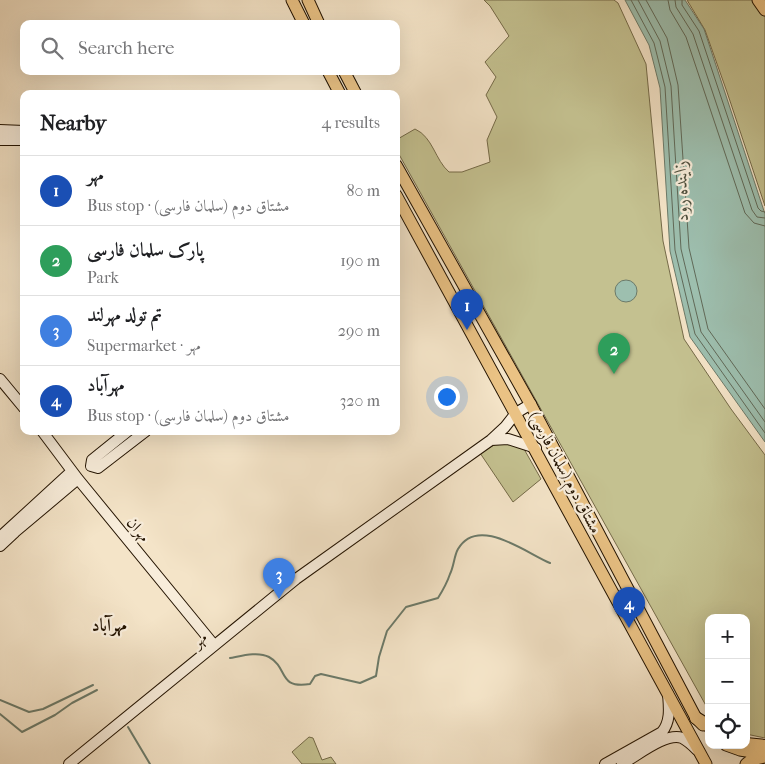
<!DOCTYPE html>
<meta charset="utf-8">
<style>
:root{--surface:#fff;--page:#f6f6f6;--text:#202124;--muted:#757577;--line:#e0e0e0;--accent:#0f766e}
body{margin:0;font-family:"IM FELL French Canon",Amiri,serif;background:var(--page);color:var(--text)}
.controls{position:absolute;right:15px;bottom:15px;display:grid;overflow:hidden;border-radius:10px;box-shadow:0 5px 20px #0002}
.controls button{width:45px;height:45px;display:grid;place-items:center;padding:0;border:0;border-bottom:1px solid var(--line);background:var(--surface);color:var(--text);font:25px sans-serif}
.you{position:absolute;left:446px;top:396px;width:18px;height:18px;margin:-12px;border:4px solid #fff;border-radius:50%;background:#1a73e8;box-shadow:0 0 0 8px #1a73e833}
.badge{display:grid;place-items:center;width:32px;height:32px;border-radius:50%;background:var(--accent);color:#fff;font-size:16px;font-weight:700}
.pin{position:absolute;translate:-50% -41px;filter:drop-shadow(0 1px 2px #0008)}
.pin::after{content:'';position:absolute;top:26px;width:18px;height:15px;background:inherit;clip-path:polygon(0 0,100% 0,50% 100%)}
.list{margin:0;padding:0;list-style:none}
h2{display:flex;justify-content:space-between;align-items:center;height:65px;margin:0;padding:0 20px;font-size:21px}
h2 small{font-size:16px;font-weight:400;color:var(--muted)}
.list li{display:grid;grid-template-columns:32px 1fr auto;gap:15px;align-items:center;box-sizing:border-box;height:70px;padding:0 20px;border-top:1px solid var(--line)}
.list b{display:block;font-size:19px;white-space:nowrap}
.list p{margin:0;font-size:16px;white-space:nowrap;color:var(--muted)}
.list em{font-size:16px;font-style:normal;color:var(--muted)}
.icon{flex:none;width:28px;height:28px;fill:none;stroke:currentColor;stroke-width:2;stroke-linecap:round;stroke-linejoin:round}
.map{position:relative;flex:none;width:765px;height:764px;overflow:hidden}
.search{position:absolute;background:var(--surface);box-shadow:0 5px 20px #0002;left:20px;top:20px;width:380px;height:55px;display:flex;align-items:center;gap:12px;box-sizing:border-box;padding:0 18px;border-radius:10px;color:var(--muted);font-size:19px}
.panel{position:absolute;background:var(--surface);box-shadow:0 5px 20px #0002;left:20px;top:90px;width:380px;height:345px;border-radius:10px}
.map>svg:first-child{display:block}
</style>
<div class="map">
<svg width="765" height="764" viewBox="0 0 765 764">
<rect width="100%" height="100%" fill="#f4e4c8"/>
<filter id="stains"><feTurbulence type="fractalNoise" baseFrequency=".004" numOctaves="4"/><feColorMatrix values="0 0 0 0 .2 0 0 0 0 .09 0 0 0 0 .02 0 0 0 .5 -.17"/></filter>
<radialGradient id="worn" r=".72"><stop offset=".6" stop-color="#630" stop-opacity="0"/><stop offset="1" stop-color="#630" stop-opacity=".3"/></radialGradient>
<!-- green -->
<path fill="#c4c190" stroke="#746a48" d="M484 0H614L618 3 646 64 663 241 684 339 731 409 765 455V738L746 734V618H709V711L396 149V140L415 129C433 137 435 160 449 172H462L490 162 487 140 497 117 486 95 496 77 485 62 509 36 490 6Z
M687 0H754L765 16V206L727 92 705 30Z
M502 442 524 449 541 479 513 502 480 453 496 444Z
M309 737 313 738 322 760 331 757 336 764H302L292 752Z"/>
<!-- water -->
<path fill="#9dbfaf" stroke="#6c7a69" d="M625 0H685L704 29 765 214V442L690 337 670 251 660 88 649 45Z
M615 291a11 11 0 1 1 22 0a11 11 0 1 1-22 0Z"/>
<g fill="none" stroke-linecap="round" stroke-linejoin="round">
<!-- shore -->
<path stroke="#606958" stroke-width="1" d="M631 0 654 43 665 87 675 250 695 334 765 433
M638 0 660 41 671 86 681 249 701 332 765 422
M646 0 667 38 678 85 689 248 708 329 765 409
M668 0 670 10 686 37 745 213 754 223 765 226
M675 0 676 7 693 34 752 210 757 217 765 218
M682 0V5L699 31 758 208 761 211 765 212"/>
<!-- stream -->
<path stroke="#6c7a69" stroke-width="2" d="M230 658C241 656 258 651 269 657 289 668 277 689 310 684L315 676 321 674 360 683 376 676 379 657 387 631 406 607 438 598C443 590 447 583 450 574 454 566 454 556 458 549 478 515 526 553 550 563
M0 700 29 712 43 709 93 685
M0 714 22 732 55 715 72 703 97 690
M128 727 150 764"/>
<defs>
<path id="secondary" d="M0 130 24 131
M0 140H24
M0 379 24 408
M42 431 78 479 214 645
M128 431 92 460 91 466 98 468 146 431
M491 440 508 439 536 448
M0 537 72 471
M0 546 15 532 78 479
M69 764 296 579 491 440 505 427 516 413 531 404
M605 764 662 732C671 721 669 707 668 694
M622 764C637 756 666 732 682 738 688 741 693 746 697 750"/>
<path id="primary" d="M292 0 304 24
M308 0 319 24
M758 0 765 10
M328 71 340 94
M344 71 356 94
M396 165 532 407 696 718 703 725
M396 195 706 764
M726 745 740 750 765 754
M746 764 751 760 765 757"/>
<path id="highway" d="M696 718 709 726
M746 744 765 746"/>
</defs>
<!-- secondary casing -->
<use href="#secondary" stroke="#231300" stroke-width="12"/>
<!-- primary casing -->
<use href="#primary" stroke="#231300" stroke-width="13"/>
<!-- highway casing -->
<use href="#highway" stroke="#231300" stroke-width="14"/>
<!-- secondary -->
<use href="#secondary" stroke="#f8eddb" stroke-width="10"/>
<!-- primary -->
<use href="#primary" stroke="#eac284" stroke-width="11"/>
<!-- highway -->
<use href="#highway" stroke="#eac284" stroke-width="12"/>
</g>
<g text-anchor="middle" stroke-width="4.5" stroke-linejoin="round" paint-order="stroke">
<!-- street labels -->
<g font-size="16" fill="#231300" stroke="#f8eddb">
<text transform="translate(566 472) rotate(62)" y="6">مشتاق دوم (سلمان فارسی)</text>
<text transform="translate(139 529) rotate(51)" y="6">مهران</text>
<text transform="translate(199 639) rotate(-39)" y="6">مهر</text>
</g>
<!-- water labels -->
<g font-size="18" font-style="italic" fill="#4e4f3d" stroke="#f8eddb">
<text transform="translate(681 191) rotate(-92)" y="6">زاینده رود</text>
</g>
<!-- neighbourhood labels -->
<g font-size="18" font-weight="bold" fill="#231300" stroke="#f8eddb">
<text x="109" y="631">مهرآباد</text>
</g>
</g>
<rect width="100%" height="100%" filter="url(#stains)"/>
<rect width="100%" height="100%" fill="url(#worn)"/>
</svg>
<div class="controls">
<button>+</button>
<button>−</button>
<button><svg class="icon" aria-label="locate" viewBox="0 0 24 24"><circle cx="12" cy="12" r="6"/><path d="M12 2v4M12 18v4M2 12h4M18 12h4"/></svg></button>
</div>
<div class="you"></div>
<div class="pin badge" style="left:467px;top:330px;background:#1a4fb4">1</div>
<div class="pin badge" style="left:614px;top:374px;background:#2e9e5b">2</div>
<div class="pin badge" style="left:279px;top:599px;background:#3f7fe0">3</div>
<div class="pin badge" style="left:629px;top:628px;background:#1a4fb4">4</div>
<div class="search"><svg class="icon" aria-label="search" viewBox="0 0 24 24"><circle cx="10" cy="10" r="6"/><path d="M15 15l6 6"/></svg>Search here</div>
<section class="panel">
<h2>Nearby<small>4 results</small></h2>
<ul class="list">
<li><span class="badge" style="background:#1a4fb4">1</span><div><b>مهر</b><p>Bus stop · مشتاق دوم (سلمان فارسی)</p></div><em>80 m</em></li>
<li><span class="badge" style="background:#2e9e5b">2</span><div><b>پارک سلمان فارسی</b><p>Park</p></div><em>190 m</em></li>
<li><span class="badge" style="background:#3f7fe0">3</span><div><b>تم تولد مهرلند</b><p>Supermarket · مهر</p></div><em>290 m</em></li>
<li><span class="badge" style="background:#1a4fb4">4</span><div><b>مهرآباد</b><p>Bus stop · مشتاق دوم (سلمان فارسی)</p></div><em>320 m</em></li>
</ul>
</section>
</div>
